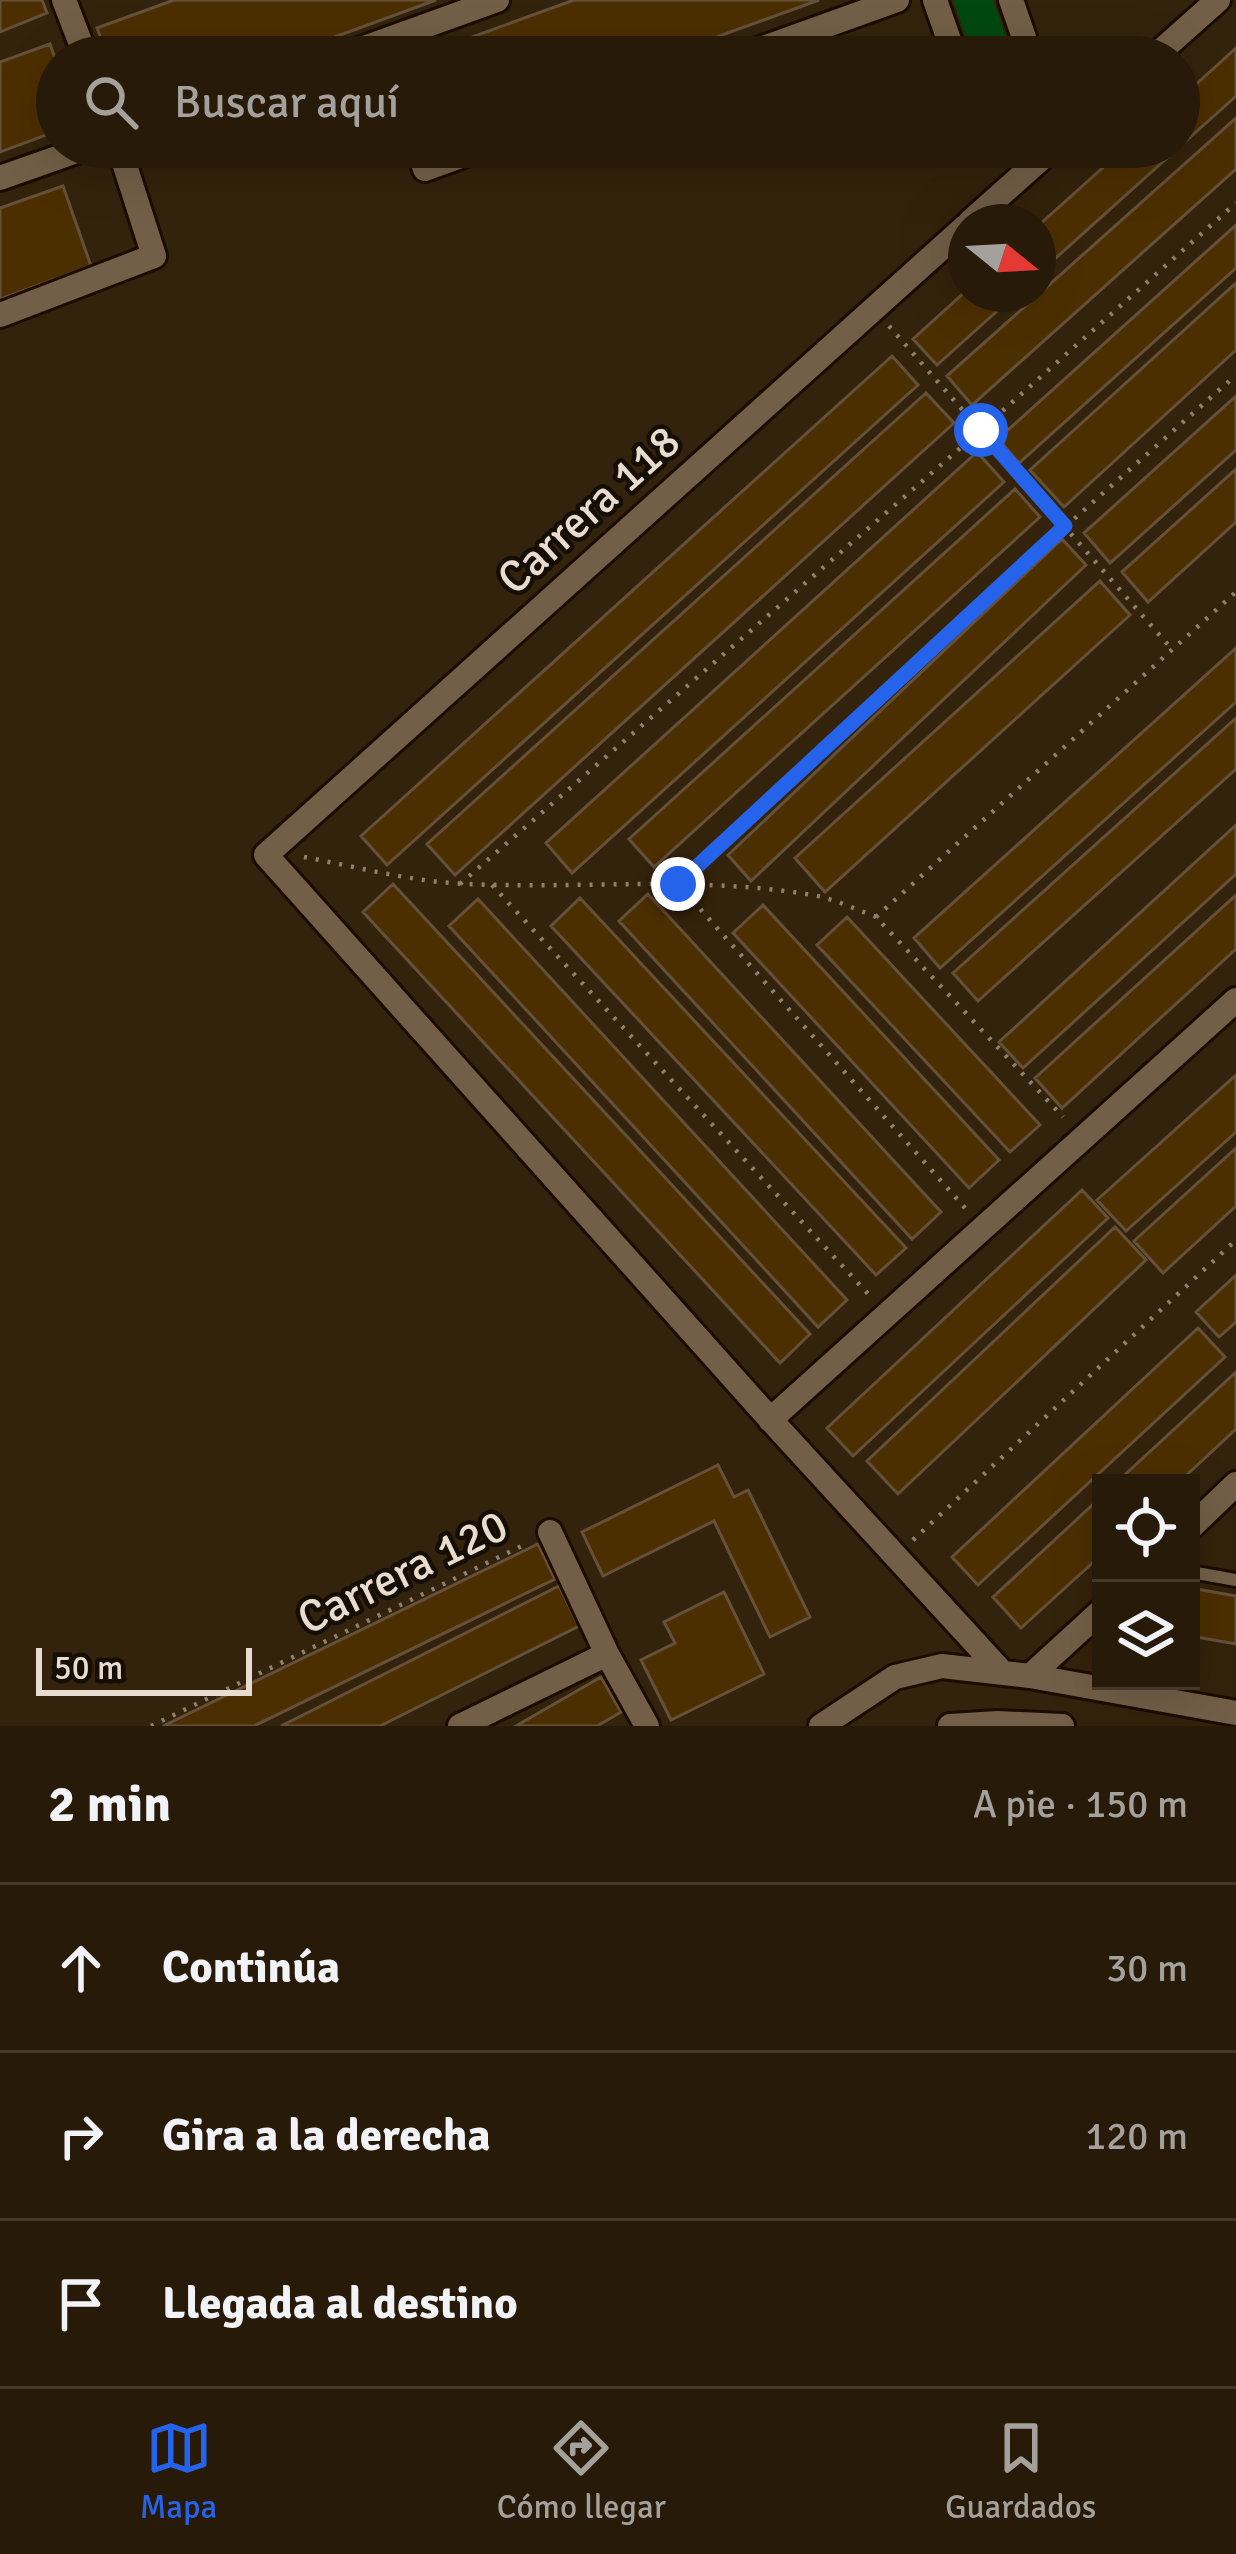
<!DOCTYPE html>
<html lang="es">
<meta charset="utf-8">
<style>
:root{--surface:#271a09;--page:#332717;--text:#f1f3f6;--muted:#a4a19c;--line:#43382a;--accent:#2563eb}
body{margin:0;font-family:Signika,sans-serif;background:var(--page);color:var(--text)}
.controls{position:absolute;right:36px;bottom:36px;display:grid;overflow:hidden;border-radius:0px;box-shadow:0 12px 48px #0002}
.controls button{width:108px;height:108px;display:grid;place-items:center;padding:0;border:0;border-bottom:3px solid var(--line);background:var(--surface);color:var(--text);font:60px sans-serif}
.compass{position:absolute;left:948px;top:204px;width:108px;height:108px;border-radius:50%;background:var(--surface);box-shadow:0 12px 48px #0002;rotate:108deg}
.scale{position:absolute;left:36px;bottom:30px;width:216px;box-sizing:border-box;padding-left:12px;border:6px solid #e8dccf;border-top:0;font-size:33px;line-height:42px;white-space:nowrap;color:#e8dccf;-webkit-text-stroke:9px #150e05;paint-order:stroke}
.stop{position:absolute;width:36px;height:36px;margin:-27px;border:9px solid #2563eb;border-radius:50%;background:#fff}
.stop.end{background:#2563eb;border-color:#fff;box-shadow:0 3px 12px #0008}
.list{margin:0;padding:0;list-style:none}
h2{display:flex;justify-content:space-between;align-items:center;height:156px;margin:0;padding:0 48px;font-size:51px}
h2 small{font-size:39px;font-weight:400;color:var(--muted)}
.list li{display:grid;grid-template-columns:78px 1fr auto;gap:36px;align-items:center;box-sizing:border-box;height:168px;padding:0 48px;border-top:3px solid var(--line)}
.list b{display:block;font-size:45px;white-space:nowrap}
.list em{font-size:39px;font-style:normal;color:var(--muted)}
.icon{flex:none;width:66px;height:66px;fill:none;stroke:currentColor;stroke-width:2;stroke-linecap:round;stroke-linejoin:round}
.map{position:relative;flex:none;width:1236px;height:1726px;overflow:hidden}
.search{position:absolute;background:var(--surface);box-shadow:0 12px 48px #0002;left:36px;right:36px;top:36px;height:132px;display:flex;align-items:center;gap:30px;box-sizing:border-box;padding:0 42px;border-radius:66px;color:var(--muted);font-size:45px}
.sheet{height:660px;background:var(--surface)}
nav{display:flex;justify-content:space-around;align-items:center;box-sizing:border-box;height:168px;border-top:3px solid var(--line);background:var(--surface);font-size:33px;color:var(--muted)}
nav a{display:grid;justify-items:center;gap:6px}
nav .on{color:var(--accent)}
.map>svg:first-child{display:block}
</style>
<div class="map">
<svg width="1236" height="1726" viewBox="0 0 1236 1726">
<rect width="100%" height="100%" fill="#34230c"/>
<!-- green -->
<path fill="#00480e" d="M953 0H993L1013 57H973Z"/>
<!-- building -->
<path fill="#4c2f01" stroke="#65513a" stroke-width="3" d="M0 0H42L47 13 0 32Z
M174 0H436L280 57H108L97 28Z
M574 0H819L661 57H417Z
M50 44 57 64V131L0 152V62Z
M1236 48V96L1038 274V226L1126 147H1179V100Z
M1236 118V169L972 405 947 376Z
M63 186 91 266 0 299V208Z
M1236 225V268L1019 463 998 439Z
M1236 283V350L1064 507 1030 470Z
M966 291V294H1016L937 365 913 339Z
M892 356 918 385 387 865 361 836Z
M926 393 954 423 455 875 427 844Z
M1236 396V450L1110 563 1084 533Z
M977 452 1004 482 572 873 546 843Z
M1236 469V522L1148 602 1122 572Z
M1015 489 1040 517 654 867 629 839Z
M1062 539 1086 565 751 881 728 855Z
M1100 581 1130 615 825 892 795 858Z
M1236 648V702L940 968 914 938Z
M1236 718V769L978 1001 953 973Z
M1236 825V874L1023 1068 999 1042Z
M393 884 810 1334 780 1363 363 912Z
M648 894 941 1212 912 1239 619 921Z
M1236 895V949L1062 1108 1035 1078Z
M580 898 906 1248 876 1275 551 926Z
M478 899 847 1300 818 1327 449 926Z
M763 905 999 1160 969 1188 733 933Z
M847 917 1040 1125 1010 1152 817 945Z
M1236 1075V1132L1126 1231 1097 1200Z
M1236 1148V1206L1163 1273 1134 1241Z
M1082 1190 1108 1218 853 1456 827 1428Z
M1115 1227 1146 1260 898 1494 867 1461Z
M1236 1275V1322L1219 1337 1196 1312Z
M1198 1328 1225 1357 978 1585 952 1557Z
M1236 1372V1429L1178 1483H1116Z
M718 1465 734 1497 748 1490 810 1617 770 1637 714 1521 603 1576 582 1532Z
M1101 1497V1555L1021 1628 993 1597Z
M538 1544 555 1579 254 1726H163Z
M559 1586 579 1626 380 1726H281Z
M1191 1588 1236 1596V1644L1191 1636Z
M724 1592 764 1674 671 1720 641 1660 675 1643 664 1622Z
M601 1677 621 1712 597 1726H516Z"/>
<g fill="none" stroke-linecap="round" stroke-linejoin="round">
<defs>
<path id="service" d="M1191 1572 1236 1580"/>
<path id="minor" d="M64 0 86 57
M935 0 955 57
M1011 0 1030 55
M339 57 497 0
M738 57 897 0
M1154 57 1218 0
M418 147 425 169 486 147
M0 178 88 147
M970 222 1054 147
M966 226 266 855 779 1429 1001 1671
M0 315 154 256 119 147
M770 1420 1236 1000
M1191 1527 1236 1484
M550 1532 607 1654 647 1726
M1030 1676 1101 1611
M460 1726 607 1654
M821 1726 895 1677 942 1666 1030 1676 1236 1713
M950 1726 998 1723 1062 1726"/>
</defs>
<!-- service casing -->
<use href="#service" stroke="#1b0b00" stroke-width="18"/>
<!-- minor casing -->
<use href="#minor" stroke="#1b0b00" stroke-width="30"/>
<!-- path -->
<path stroke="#8f816f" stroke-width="4.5" stroke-dasharray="3 9" stroke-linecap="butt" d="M889 326 1170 647
M304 857C358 867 413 882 467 884 580 889 694 876 806 894 830 897 853 908 876 917L1063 1117
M460 884 981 430 1236 203
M492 885 870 1296
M876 917 1236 592V586
M965 1208 678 884 1065 527 1236 375
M913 1540 1236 1240
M151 1726 528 1543"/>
<!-- service -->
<use href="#service" stroke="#735f47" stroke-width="12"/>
<!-- minor -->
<use href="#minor" stroke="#735f47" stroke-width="24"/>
</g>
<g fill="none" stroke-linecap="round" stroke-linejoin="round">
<!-- route -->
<path stroke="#2563eb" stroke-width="15" d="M678 884 1065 526 981 430"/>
</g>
<g text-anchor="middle" stroke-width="9" stroke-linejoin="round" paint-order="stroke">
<!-- street labels -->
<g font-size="45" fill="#e8dccf" stroke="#150e05">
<text transform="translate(588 509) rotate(-42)" y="16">Carrera 118</text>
<text transform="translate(402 1571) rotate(-26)" y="16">Carrera 120</text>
</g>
</g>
</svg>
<div class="controls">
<button><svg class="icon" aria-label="locate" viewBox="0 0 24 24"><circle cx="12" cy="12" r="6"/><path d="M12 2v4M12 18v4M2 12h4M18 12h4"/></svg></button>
<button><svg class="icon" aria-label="layers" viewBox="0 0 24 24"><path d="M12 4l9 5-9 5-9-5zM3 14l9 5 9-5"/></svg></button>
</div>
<svg class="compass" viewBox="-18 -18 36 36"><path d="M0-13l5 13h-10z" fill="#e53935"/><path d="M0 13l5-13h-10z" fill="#a4a19c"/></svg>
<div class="scale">50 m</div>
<div class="stop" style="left:981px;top:430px"></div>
<div class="stop end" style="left:678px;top:884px"></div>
<div class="search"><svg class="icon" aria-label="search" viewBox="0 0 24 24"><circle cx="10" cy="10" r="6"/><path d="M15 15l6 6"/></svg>Buscar aquí</div>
</div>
<section class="sheet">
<h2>2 min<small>A pie · 150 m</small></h2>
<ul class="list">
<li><svg class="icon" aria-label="ahead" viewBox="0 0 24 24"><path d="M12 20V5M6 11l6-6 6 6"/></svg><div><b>Continúa</b></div><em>30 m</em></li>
<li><svg class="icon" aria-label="right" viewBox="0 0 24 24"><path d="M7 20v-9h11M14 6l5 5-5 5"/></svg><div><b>Gira a la derecha</b></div><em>120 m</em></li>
<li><svg class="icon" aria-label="arrive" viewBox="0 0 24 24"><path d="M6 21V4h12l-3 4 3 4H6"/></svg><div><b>Llegada al destino</b></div></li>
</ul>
</section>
<nav>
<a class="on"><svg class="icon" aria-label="map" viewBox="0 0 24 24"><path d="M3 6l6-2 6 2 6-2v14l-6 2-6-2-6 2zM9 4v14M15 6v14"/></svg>Mapa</a>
<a><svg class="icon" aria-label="directions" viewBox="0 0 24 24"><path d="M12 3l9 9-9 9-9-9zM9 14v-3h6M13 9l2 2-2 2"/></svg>Cómo llegar</a>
<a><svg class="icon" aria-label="saved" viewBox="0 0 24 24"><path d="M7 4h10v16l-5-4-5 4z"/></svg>Guardados</a>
</nav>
